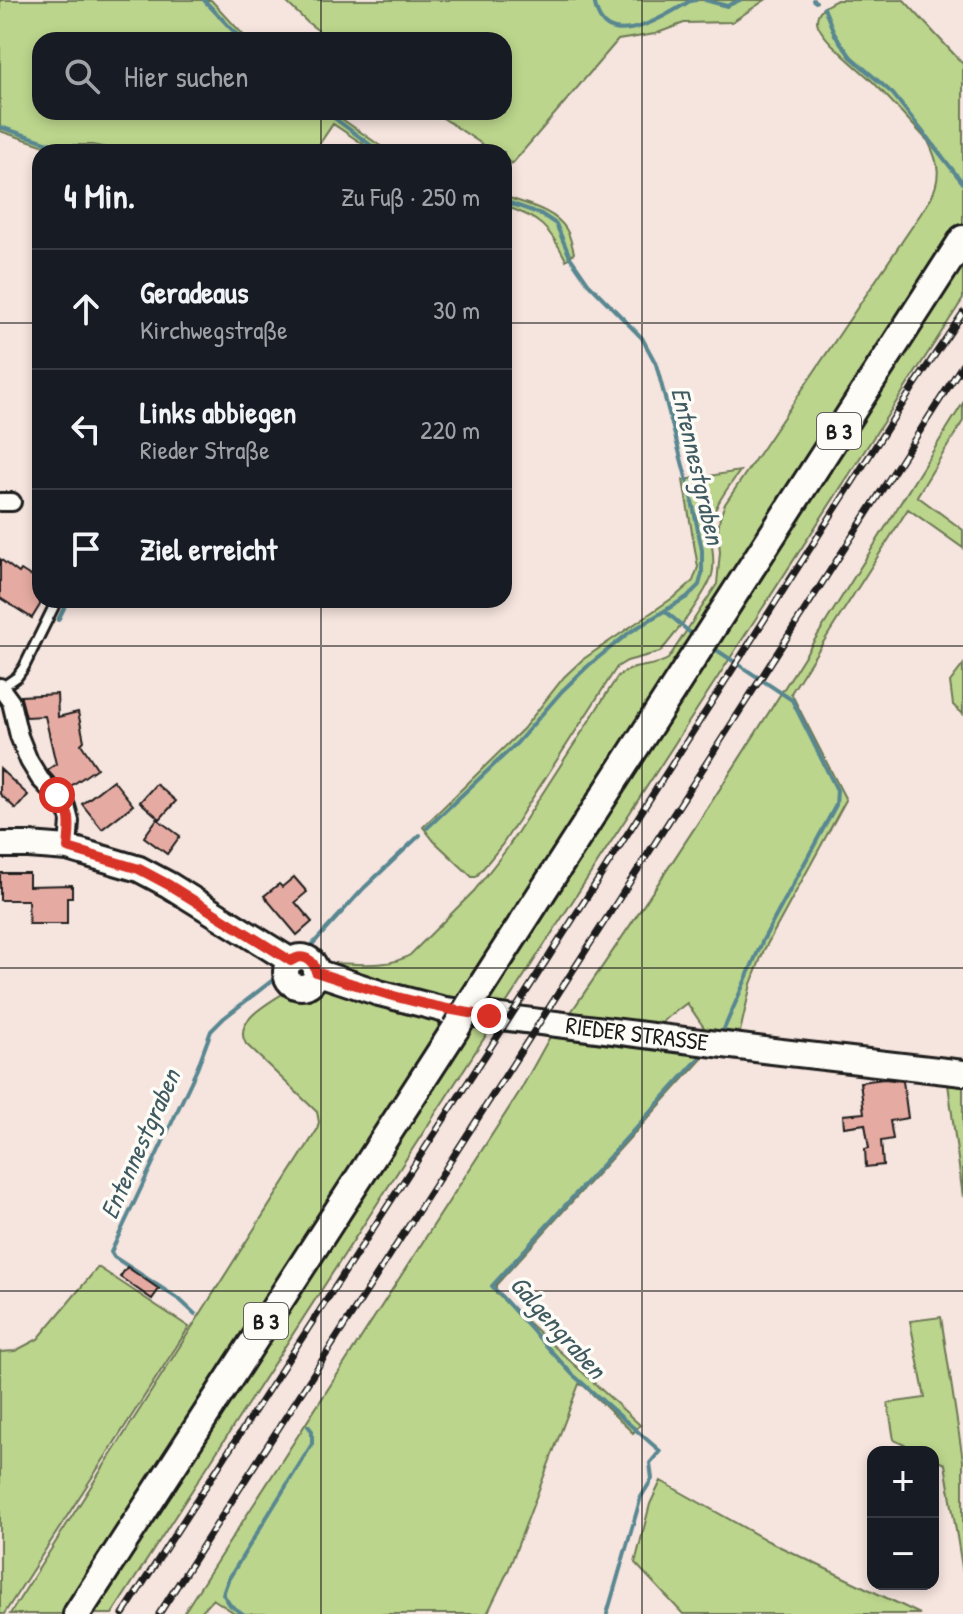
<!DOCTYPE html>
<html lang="de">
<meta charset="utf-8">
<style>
:root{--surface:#171b24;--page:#242831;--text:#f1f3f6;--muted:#9ea1a6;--line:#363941}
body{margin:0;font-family:"Patrick Hand",sans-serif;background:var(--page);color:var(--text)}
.controls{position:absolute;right:24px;bottom:24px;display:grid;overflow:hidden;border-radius:16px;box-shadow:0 4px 12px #0003}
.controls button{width:72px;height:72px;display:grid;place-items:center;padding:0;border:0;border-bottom:2px solid var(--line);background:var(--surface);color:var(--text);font:40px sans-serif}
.stop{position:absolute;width:24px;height:24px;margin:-18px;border:6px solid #d93025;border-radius:50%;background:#fff}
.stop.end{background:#d93025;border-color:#fff;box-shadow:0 2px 8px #0008}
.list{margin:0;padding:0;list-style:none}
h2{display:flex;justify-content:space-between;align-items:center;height:104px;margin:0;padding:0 32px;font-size:34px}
h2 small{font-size:26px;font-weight:400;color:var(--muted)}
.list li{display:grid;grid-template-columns:52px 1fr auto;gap:24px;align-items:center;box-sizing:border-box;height:120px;padding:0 32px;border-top:2px solid var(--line)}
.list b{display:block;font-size:30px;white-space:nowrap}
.list p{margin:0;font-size:26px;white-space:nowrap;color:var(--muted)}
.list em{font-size:26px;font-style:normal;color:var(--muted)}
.icon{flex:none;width:44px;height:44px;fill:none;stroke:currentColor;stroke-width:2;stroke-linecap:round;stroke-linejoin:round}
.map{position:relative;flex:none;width:963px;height:1614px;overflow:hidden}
.search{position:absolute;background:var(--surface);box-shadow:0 4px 12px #0003;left:32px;top:32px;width:480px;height:88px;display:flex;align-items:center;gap:20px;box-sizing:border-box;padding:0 28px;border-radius:24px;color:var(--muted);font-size:30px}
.panel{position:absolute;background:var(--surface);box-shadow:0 4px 12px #0003;left:32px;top:144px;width:480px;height:464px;border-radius:24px}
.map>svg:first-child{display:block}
</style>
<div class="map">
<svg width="963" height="1614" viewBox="0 0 963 1614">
<rect width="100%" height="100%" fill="#f6e4de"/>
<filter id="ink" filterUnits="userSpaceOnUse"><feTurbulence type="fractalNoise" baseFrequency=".0125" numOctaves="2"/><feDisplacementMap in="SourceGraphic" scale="16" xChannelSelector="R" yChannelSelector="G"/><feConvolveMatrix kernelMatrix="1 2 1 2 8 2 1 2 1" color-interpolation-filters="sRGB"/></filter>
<g filter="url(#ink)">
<!-- green -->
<path fill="#bbd58c" stroke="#6c7854" stroke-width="2" d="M0 0H211L248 40H40V112H332L389 152H375L333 124 314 152H128L92 145H72L71 152H63L0 131Z
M284 0H765L732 22 684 23 655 34 618 40 512 164 504 158V152H494L434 112H504V40H331L307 22Z
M837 0H904L963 64V225L455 1006 327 963C353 963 387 969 410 955L474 891 506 850 618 676C638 662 651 669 668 659L717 584 720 552 718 530 720 517 725 504 930 200C942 177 939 163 928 141 909 121 891 100 872 81 860 69 818 37 817 21 817 9 827 5 837 0Z
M504 196C524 204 554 209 566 229 570 235 572 245 574 253L566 260C550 228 539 217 504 206Z
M963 257V299L500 1013 480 1008Z
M963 403V421L917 496 963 530V548L908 509 791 693 846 800 764 950 751 984 740 1032 705 1029 687 1003 655 1027 569 1015C707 816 834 609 963 403Z
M740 471C726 491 711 507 711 532 711 546 716 561 712 575 706 594 674 636 660 652L627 661 617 667 502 845 476 877H472L434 841 423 827 523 729 564 677 582 660 677 595 693 581 698 567 683 480Z
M963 665V714L953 705 950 682Z
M319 983 445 1016 439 1025 443 1027 65 1614H10L317 1130 319 1122 317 1112 246 1044C231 1020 273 1001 290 989 302 994 310 992 319 983Z
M471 1023 492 1026 112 1614H87Z
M552 1033 711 1049 496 1285V1293L640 1425 633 1433 584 1386 579 1384 508 1571 487 1614H236L213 1599 199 1614H183L520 1091Z
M947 1076 963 1077V1197Z
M98 1267 189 1327 4 1614H0V1352L15 1351 38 1339Z
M941 1317 963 1460V1573L945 1464 933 1459V1452H919L894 1440 888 1403 925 1398 910 1321Z
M661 1481 768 1541 920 1614H683L635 1563 650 1504Z"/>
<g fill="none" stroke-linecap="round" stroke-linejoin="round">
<!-- stream -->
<path stroke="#598791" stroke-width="4" d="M204 0 242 40
M594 0C595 5 597 13 600 18 617 48 670 13 690 1L696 0
M705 0 727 6 740 0
M813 0 816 2
M824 8 835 35 851 57 893 94 963 183
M326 112 380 152
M0 127 67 149H92L103 152
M665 611 694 636
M58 620 68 600
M712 647 792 700 837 790 836 805 763 940 724 1029
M427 828 517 743 562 691 589 665 630 632 687 597 699 585 702 574V550L691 496 656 364 642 338 588 283 570 257 556 224 541 214 504 201
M310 947 364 888 420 835
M195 1314 180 1300 114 1257 111 1252 197 1069 211 1031 224 1018 274 979
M243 1614 230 1605 223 1594 228 1580 312 1444V1431L308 1426
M607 1614 641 1497 652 1479 650 1463 660 1451 572 1374 492 1286 702 1055"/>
</g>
<!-- building -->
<path fill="#e5aba2" stroke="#1c1c1c" stroke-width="2" d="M0 559 19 573 21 570 40 582V605L32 618 0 598Z
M57 694 58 717 78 712 84 741 81 744 97 768 65 790 47 770 56 764 45 716 26 717 21 698V696Z
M0 769 28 795 16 809 0 794Z
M113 780 133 805 102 829 82 804Z
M156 784 176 801 160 819 140 802Z
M157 819 180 836 167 854 144 837Z
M0 873H29V886L72 885V897H67V924H29L28 900H0Z
M294 877 307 892 295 902 312 922 297 935 264 896 279 884 282 887Z
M884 1079 903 1081 908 1118 890 1121 893 1139 881 1141 883 1165 866 1167 865 1149 869 1148 865 1124 844 1127 843 1115 864 1113 860 1082Z
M127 1267 159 1289 152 1299 120 1277Z"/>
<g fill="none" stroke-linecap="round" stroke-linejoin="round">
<defs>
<path id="lane" d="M1 688 17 677 24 667 57 600"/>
<path id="street" d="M0 502H12
M0 687 11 702 19 736 29 761 40 779 66 806 70 821 68 848"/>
<g id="secondary">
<path d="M0 845H29L68 848 139 869 169 885 291 961"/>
<circle cx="301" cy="972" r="15"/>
<path id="s1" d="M316 972 379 993 445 1010 764 1050 963 1073"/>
</g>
<path id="primary" d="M472 1001 963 239
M77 1614 456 1028"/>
</defs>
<!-- lane casing -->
<use href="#lane" stroke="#1c1c1c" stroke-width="14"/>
<!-- street casing -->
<use href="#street" stroke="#1c1c1c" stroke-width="22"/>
<!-- secondary casing -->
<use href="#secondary" stroke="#1c1c1c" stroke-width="30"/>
<!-- primary casing -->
<use href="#primary" stroke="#1c1c1c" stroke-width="32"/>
<!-- lane -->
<use href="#lane" stroke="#fdfcf7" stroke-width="8"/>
<!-- street -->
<use href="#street" stroke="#fdfcf7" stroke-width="16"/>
<!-- secondary -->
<use href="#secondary" stroke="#fdfcf7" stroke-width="24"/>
<!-- primary -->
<use href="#primary" stroke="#fdfcf7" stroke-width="26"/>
<defs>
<path id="rail" d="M123 1614 516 1008 914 386 963 313
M159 1614 963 364"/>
</defs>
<!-- rail casing -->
<use href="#rail" stroke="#1c1c1c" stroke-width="7"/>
<!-- rail -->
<use href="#rail" stroke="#fdfcf7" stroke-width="4" stroke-dasharray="12" stroke-linecap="butt"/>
<defs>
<path id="primary-bridge" d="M456 1028 472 1001"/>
</defs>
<!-- primary-bridge casing -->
<use href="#primary-bridge" stroke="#1c1c1c" stroke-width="32" stroke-linecap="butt"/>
<!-- primary-bridge -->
<use href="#primary-bridge" stroke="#fdfcf7" stroke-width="26"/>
</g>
</g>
<g fill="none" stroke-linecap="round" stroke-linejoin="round" filter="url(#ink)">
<!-- route -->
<path stroke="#d93025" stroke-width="10" d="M57 795C73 814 70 824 68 848L139 869 169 885 291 961C302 953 314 959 316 972 373 991 429 1008 489 1016"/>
</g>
<!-- grid -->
<path fill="none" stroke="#1c1c1c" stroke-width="2" stroke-opacity="0.55" d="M321 0V40M642 0V1614M321 112V152M0 323H40M504 323H963M321 600V1614M0 646H963M0 968H963M0 1291H963"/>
<g text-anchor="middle" stroke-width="7" stroke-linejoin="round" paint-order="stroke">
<!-- shield labels -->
<g fill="#fdfcf7" stroke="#605f5e" stroke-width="2">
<rect x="817" y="413" width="44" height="36" rx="6"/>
<rect x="244" y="1303" width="44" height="36" rx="6"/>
</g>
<g font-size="22" font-weight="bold" fill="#1c1c1c">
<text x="839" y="439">B 3</text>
<text x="266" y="1329">B 3</text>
</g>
<!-- street labels -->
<g font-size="24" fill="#1c1c1c" stroke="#fdfcf7">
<text dy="8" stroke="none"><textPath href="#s1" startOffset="328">RIEDER STRASSE</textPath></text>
</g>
<!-- water labels -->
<g font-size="26" font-style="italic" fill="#3f5a60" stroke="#fdfcf7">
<text transform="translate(698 466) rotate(77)" y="9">Entennestgraben</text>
<text transform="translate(140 1144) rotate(-66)" y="9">Entennestgraben</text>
<text transform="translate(558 1327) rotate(48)" y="9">Galgengraben</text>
</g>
</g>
</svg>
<div class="controls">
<button>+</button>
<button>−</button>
</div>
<div class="stop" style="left:57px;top:795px"></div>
<div class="stop end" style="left:489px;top:1016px"></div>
<div class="search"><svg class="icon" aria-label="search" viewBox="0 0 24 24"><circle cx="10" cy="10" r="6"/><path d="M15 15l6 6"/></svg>Hier suchen</div>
<section class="panel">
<h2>4 Min.<small>Zu Fuß · 250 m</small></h2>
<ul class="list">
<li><svg class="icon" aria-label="ahead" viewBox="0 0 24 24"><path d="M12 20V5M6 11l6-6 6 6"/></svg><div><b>Geradeaus</b><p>Kirchwegstraße</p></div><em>30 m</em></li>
<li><svg class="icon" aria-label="left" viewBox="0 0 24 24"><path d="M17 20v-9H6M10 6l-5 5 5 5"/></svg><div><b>Links abbiegen</b><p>Rieder Straße</p></div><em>220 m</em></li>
<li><svg class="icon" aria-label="arrive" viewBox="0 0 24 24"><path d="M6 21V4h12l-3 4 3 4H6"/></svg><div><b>Ziel erreicht</b></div></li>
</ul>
</section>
</div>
